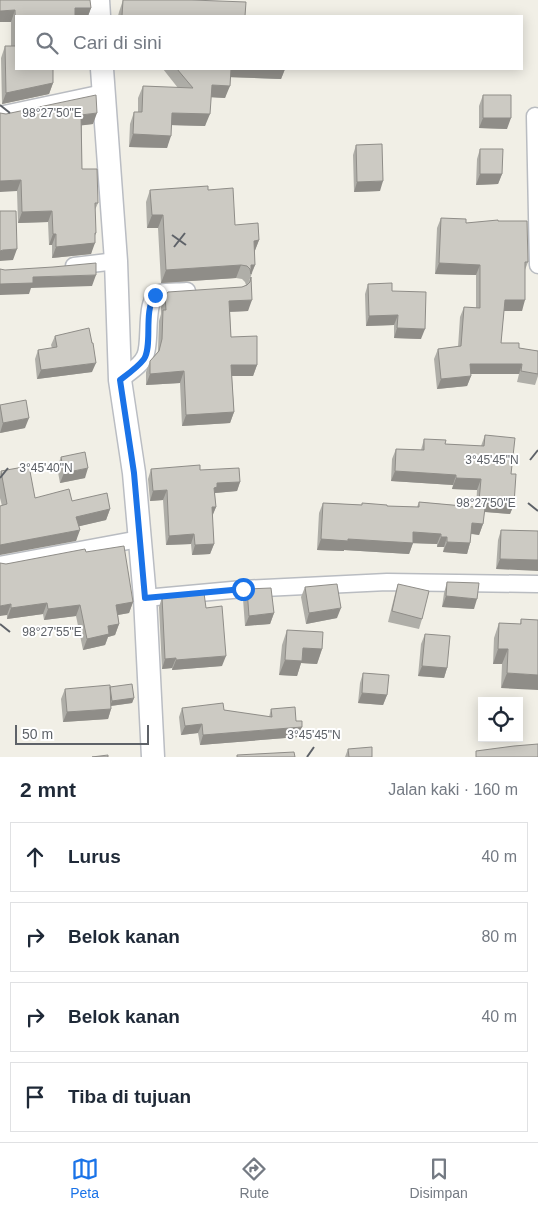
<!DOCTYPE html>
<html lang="id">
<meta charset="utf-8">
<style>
:root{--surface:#fff;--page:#f6f6f7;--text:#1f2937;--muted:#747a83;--line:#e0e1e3;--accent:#1a73e8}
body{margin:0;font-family:Helvetica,sans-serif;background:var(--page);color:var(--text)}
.controls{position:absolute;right:15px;bottom:15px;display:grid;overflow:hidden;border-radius:0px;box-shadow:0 2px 12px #0003}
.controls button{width:45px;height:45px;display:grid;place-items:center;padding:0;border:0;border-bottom:1px solid var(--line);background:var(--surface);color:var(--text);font:25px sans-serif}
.scale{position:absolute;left:15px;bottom:12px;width:134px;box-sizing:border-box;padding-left:5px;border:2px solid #5e6268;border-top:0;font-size:14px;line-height:18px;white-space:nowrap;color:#5e6268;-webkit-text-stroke:4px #fff;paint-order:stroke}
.stop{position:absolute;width:15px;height:15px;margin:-11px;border:4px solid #1a73e8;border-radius:50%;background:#fff}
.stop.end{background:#1a73e8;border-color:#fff;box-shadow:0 1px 5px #0008}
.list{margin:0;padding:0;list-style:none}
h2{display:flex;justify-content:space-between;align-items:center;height:65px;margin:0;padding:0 20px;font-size:21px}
h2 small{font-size:16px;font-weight:400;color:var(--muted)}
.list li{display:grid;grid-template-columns:32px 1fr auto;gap:15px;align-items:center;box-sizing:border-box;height:70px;margin:0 10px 10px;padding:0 10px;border:1px solid var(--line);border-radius:0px}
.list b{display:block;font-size:19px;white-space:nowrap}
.list em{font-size:16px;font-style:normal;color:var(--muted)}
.icon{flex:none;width:28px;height:28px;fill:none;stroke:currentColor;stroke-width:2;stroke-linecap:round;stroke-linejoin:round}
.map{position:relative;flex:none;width:538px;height:757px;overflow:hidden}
.search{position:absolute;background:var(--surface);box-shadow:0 2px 12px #0003;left:15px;right:15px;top:15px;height:55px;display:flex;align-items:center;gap:12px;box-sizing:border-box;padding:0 18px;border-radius:0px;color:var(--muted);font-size:19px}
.sheet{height:385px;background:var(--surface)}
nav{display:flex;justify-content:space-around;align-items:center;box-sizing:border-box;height:70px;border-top:1px solid var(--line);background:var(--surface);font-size:14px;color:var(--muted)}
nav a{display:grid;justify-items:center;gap:2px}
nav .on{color:var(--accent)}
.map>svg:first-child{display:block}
</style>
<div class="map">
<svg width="538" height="757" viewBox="0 0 538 757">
<rect width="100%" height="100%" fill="#f1efe6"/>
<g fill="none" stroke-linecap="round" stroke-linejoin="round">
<defs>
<path id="street" d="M0 115 103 93
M535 116 538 265
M74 266 116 261
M120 380C128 373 141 366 145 356 152 342 143 298 160 293 168 291 179 292 187 291
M0 565 139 539
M145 598 243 589 387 582 538 584"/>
<path id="secondary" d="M98 0 99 16
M102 69 116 261 120 380 134 473 145 598 153 757"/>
</defs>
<!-- street casing -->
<use href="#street" stroke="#b9bcc1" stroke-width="19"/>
<!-- secondary casing -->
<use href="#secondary" stroke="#babdc3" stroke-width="25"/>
<!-- street -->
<use href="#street" stroke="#fff" stroke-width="16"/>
<!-- secondary -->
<use href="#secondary" stroke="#fff" stroke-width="22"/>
</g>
<!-- wall -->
<path fill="#afaea8" d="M0 0 91 8 88 16H16L53 83 49 94 2 104 1 58 5 46H11V22Z
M123 0 245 16H118L119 12Z
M163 69H285L281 79 230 77 225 98 211 97 205 126 172 125 167 148 129 147 130 124 134 112H138V98L143 86 178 88Z
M483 95 507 129 479 128V106Z
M1 114 93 124 82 125V169L98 203 95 210V236L91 254 52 258V245H49L48 222 18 223 17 191Z
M356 145 380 191 354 192 353 155Z
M480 149 502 174 498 184 476 185 477 159Z
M150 190H208L235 225 259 240 254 253 255 265 248 284 251 277 248 311 230 312 231 337 257 365 253 376H232L234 412 230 423 182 426 180 383 146 385V372L150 361 157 353 158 351 159 321 161 314V307L165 296 242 287 246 285 245 282 242 279 236 278 161 283 158 228H147L146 202Z
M441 218 466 223 498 221 528 262 525 270 522 311H504L501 343 519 348 538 351V376L535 385 517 382 519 374H470L471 376 467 386 437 389 434 359 438 349 458 347 460 317 464 307 476 308V275L435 274 437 228Z
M368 284 392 291 421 339 394 338V325L366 326 365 294Z
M55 336 92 372 37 379 35 359 38 350 52 348 51 345Z
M0 405 25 428 0 433Z
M485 435 511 474 514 504 510 514 484 512 483 524 479 535 471 534 470 543 467 554 443 552 444 547H437V544L413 543 409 554 344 550V551L317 550 319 513 323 503 387 506 417 507 419 502 476 507 477 490 452 489 453 485 391 481 392 459 396 449 421 450 424 439 445 444 481 446Z
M61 457 85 478 60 483 57 467Z
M151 469 200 470 240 482 237 491 215 493V495L216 507 212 516 214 544 210 554 192 555 191 544 166 545 163 500 150 501 148 479Z
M1 471 35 498 72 501 110 509 106 520 79 526 76 541 2 506 0 498V474Z
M501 530 538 531 496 569 498 540Z
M86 552 133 602 129 613 118 615 119 624 115 635 108 637 105 645 83 650 76 616 44 620 43 614 7 619 6 564Z
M447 582 474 609 442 607 444 593Z
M398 584 422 619 419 629 388 622 395 594Z
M305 587 337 618 306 624 301 597Z
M247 589 274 613 270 624 245 626 243 599Z
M162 597 206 608 222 666 172 670V668L162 669 159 607Z
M521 619 538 620 501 688 502 664H493L494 638 499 623 520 624Z
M287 630 322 649 317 664 301 663 297 676 279 675 282 645Z
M425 634 447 668 444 678 418 676 421 644Z
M363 673 387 695 383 705 358 703 360 683Z
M110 687 134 698 132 703 111 706V709L108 719 63 722 61 699 65 689Z
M182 708 224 710 269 717 271 709 296 721 298 737 200 745 198 733 181 735 179 717Z
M348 749 372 757H345Z"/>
<!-- shaded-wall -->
<path fill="#8f8d88" d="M75 8H91L88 16H72Z
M15 10 11 22H0V11Z
M229 69H285L281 79 226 77Z
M53 83 49 94 2 104 6 93Z
M212 85 230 86 225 98 207 97Z
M97 113 93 124 77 126 81 115Z
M172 113 210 114 205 126 168 125Z
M483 118H511L507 129 479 128Z
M133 134 171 136 167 148 129 147Z
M480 174H502L498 184 476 185Z
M21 180 17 191 0 192V181Z
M383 181 380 191 354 192 357 182Z
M52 211 48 222 18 223 22 212Z
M152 215H163L158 228H147Z
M95 233H96L92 243H95L91 254 52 258 56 247Z
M53 234H56L52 245H49Z
M259 240 254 253V241Z
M17 249 13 260 0 261V251L3 250Z
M439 263 480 265 476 275 435 274Z
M241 265 236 278 161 283 166 270Z
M251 265H255L251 274Z
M96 275 92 286 31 288 29 294 0 295V284L33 277Z
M252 300 248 311 225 312 229 301Z
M505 300H525L522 311H501Z
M398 315 394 325 366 326 369 316Z
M397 328 425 329 421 339 394 338Z
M96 363 92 372 37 379 41 370Z
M470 364H522L519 374H466Z
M231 365H257L253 376H227Z
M184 371 180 383 146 385 150 374Z
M471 376 467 386 437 389 441 379Z
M234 412 230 423 182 426 186 415Z
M29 418 25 428 0 433 3 423Z
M88 468 85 478 60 483 64 473Z
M395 471 456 475 453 485 391 481Z
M456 478 481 479 477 490 452 489Z
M240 482 237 491 215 493 214 497V488L217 483Z
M167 490 163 500 150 501 153 491Z
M479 501 514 504 510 514 475 511Z
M212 507H216L212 517Z
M110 509 106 520 72 528 76 517Z
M472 523 483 524 479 535 468 533Z
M80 530 76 541 0 555V545L2 544Z
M413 532 441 534 437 544 409 543Z
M194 534 191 544 166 545 169 536Z
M441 537H447L444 547H437Z
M321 539H348L413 543 409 554 344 550V551L317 550Z
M447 542 470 543 467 554 443 552Z
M214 544 210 554 192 555 195 545Z
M500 559 538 560V571L496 569Z
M446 596 477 599 474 609 442 607Z
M133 602 129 613 112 616 116 605Z
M47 603 43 614 7 619 11 608Z
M11 604 7 615 0 616V606Z
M80 605 76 616 44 620 48 609Z
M341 608 337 618 306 624 309 613Z
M274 613 270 624 245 626 249 616Z
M119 624 115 635 108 637 105 645 83 650 87 639 108 626Z
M303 648 322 649 317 664 301 663 297 676 279 675 285 660Z
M498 649H508L502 664H493Z
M226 656 222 666 172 670 176 660Z
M176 658 172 668 162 669 165 659Z
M422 666 447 668 444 678 418 676Z
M507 673 538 675V690L501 688Z
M362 693 387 695 383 705 358 703Z
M134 698 132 703 110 706 112 701Z
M111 709 108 719 63 722 67 712Z
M202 724 198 733 181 735 185 726Z
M302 727 298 737 200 745 203 735Z"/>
<!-- building -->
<path fill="#cccac3" stroke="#8f8d88" d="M0 0H90L91 8H75V16H16V69H53V83L6 93 5 46H16L15 10 0 11Z
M123 0H192L246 2 245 16H122Z
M177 69H231L230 86 212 85 210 114 172 113 171 136 133 134 134 112H142L143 86 193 88Z
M96 95 97 113 81 115 82 169H97L98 203H95L96 233H95V243L56 247V234H53L52 211 22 212 21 180 0 181V113L6 114Z
M483 95H511V118H483Z
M382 144 383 181 357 182 356 145Z
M480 149H503L502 174H480Z
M208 186V190L233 188 235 225 258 223 259 240 254 241 255 265H251V274L250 269 247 266 241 265 166 270 163 215H152L150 190Z
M0 211H16L17 249 3 250 0 251Z
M441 218 466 219V223L498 220V221H527L528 262H525V300H505L501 343H519V348L538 351V374L521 371 522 364H470L471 376 441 379 438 349 461 346 464 307 480 308V265L439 263Z
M96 263V275L33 277V283L0 284V269L5 270 53 267Z
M251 277 252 300 229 301 231 337 257 336V365H231L234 412 186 415 184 371 150 374V361L159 351 162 339 163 310H166L165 296 168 292 242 287 247 285 250 282Z
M392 283V291L426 292 425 329 397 328 398 315 369 316 368 284Z
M89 328 92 343H93L96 363 41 370 38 350 57 347 55 336Z
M26 400 29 418 3 423 0 405Z
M485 435 515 438 511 474H516L514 504 479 501 481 479 456 478V475L395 471 396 449 424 450V439L446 440 445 444 484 446Z
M85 452 88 468 64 473 61 457Z
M200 465V470L239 468 240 482 217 483V487L214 488 216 507H212L214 544 195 545 194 534 169 536 167 490 153 491 151 469Z
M29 466 35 498 69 489 72 501 107 493 110 509 76 517 80 530 0 545V506L7 504 1 471Z
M419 502 485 508 483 524 472 523 470 543 447 542V537H441V534L413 532V543L348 539V541L321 539 323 503 362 505V503L387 505V506L419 507Z
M501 530 538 531V560L500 559Z
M124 546 133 602 116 605 119 624 108 626 109 634 87 639 80 605 48 609 47 603 11 608V604L0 606V563L6 564 85 549 86 552Z
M447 582 479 583 477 599 446 596Z
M337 584 341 608 309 613 305 587Z
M398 584 429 591 422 619 392 611Z
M271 588 274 613 249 616 247 589Z
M204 593 206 608 222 606 226 656 176 660V658L165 659 162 597Z
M521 619 538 620V675L507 673 508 649H498L499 623 521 624Z
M287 630 323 632 322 649 303 648 302 661 285 660Z
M425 634 450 636 447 668 422 666Z
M363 673 389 675 387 695 362 693Z
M132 684 134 698 112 701 110 687Z
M110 685 111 709 67 712 65 689Z
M223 703 224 710 272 717 271 709 295 707 296 721H302V727L203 735 202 724 185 726 182 708Z
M538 744V757H476V751L514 746Z
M372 747V757H349L348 749Z
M294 752 295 757H237V755Z
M108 755V757H92Z"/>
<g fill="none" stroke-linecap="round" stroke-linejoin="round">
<!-- route -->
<path stroke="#1a73e8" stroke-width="6" d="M155 295C143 312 153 345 144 359 138 367 128 374 120 380L134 473 145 598 243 589"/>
</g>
<!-- ticks -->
<path fill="none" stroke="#5e6268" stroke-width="2" d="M0 105 10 113M172 235 186 245M174 247 185 233M530 460 538 450M0 478 8 468M528 503 538 511M0 624 10 632M307 757 314 747"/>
<g font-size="12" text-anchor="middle" fill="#5e6268" stroke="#fff" stroke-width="4" stroke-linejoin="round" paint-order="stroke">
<text x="52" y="117">98°27'50"E</text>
<text x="492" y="464">3°45'45"N</text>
<text x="46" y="472">3°45'40"N</text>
<text x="486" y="507">98°27'50"E</text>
<text x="52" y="636">98°27'55"E</text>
<text x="314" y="739">3°45'45"N</text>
</g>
</svg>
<div class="controls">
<button><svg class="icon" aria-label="locate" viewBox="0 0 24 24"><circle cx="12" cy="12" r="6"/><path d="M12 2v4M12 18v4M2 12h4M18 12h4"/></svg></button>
</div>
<div class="scale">50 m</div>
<div class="stop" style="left:243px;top:589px"></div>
<div class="stop end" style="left:155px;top:295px"></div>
<div class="search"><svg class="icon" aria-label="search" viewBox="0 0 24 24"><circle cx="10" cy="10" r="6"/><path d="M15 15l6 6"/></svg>Cari di sini</div>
</div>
<section class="sheet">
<h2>2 mnt<small>Jalan kaki · 160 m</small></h2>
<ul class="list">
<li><svg class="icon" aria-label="ahead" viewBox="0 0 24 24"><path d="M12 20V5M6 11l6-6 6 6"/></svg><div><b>Lurus</b></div><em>40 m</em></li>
<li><svg class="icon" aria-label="right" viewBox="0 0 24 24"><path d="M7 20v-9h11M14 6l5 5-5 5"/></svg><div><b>Belok kanan</b></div><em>80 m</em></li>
<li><svg class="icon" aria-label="right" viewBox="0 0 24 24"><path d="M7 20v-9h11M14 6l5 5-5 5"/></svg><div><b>Belok kanan</b></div><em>40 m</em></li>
<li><svg class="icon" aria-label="arrive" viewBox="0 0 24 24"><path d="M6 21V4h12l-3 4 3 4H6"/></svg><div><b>Tiba di tujuan</b></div></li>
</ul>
</section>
<nav>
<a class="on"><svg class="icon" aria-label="map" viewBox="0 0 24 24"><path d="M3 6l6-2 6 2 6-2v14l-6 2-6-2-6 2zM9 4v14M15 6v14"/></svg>Peta</a>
<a><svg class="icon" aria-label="directions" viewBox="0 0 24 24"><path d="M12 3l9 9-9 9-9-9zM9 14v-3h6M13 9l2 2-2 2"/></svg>Rute</a>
<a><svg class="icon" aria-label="saved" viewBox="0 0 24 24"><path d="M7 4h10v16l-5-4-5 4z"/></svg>Disimpan</a>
</nav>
